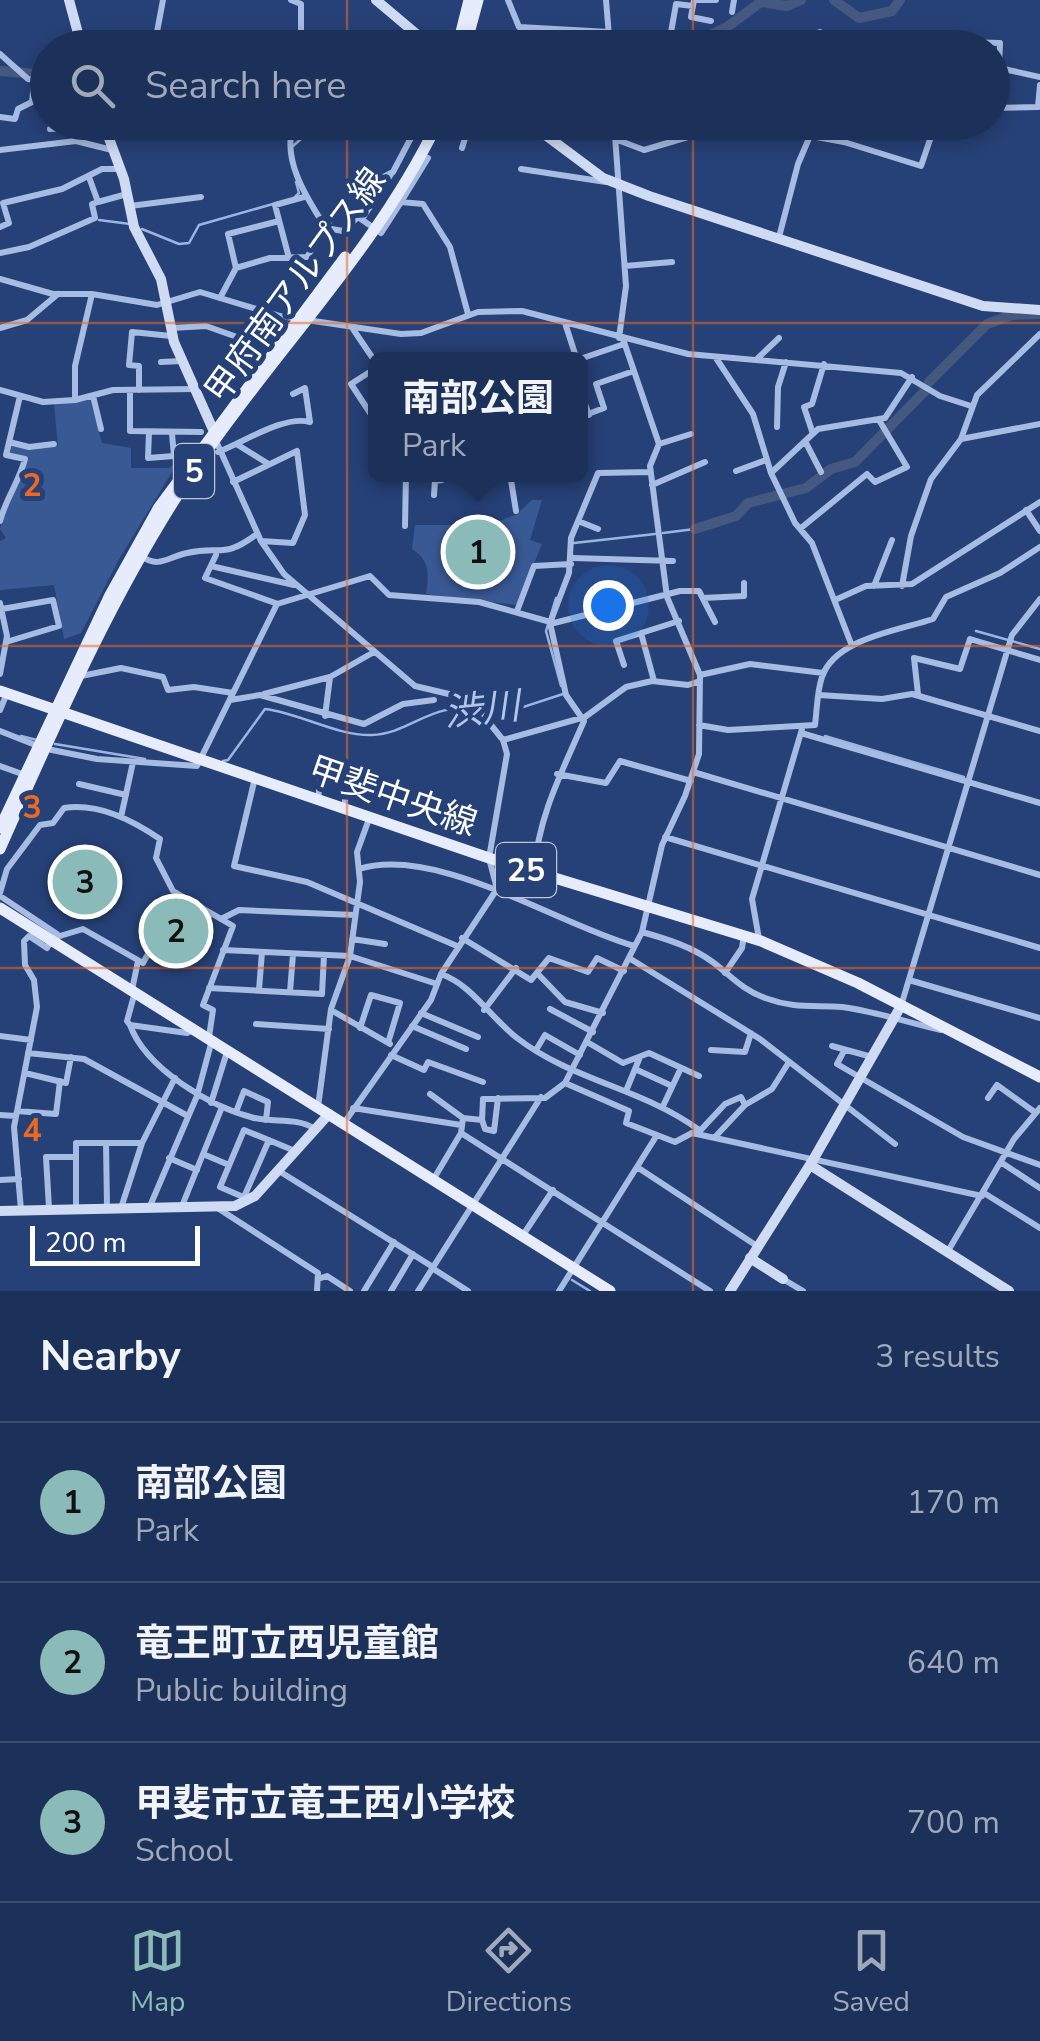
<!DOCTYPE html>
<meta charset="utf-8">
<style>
:root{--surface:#1c3159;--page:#25395f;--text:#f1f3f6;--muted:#a0a9ba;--line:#3a4c6f;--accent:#8bbbb9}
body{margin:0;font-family:"Nunito Sans","Noto Sans JP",sans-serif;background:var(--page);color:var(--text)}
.scale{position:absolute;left:30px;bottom:25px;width:170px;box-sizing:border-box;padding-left:10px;border:5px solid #fff;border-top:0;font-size:28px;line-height:35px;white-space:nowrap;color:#fff;-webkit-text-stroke:8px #264177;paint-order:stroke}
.you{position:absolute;left:608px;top:605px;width:35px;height:35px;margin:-25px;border:8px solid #fff;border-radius:50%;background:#1a73e8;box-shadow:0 0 0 15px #1a73e833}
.badge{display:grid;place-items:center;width:65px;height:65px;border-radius:50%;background:var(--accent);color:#111;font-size:32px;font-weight:700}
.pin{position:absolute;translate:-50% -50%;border:5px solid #fff;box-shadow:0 2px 10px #0006}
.popup{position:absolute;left:368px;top:352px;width:220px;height:130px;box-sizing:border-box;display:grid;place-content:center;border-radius:15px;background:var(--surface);filter:drop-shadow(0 2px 8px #0005);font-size:32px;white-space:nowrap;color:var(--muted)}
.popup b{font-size:38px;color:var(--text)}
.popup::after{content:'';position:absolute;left:50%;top:100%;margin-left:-20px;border:20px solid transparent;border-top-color:var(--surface)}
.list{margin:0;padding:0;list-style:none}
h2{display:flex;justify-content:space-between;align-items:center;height:130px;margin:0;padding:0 40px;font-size:42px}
h2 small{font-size:32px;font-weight:400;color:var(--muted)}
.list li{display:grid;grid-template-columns:65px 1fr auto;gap:30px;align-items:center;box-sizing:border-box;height:160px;padding:0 40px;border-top:2px solid var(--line)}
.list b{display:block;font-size:38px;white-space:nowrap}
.list p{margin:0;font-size:32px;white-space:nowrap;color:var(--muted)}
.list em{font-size:32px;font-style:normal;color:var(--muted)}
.icon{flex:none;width:55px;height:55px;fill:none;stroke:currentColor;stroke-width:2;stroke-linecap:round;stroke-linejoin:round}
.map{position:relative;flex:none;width:1040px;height:1291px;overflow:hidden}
.search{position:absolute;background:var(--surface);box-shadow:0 5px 15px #0003;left:30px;right:30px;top:30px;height:110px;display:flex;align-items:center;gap:25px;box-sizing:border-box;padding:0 35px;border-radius:55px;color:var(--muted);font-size:38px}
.sheet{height:610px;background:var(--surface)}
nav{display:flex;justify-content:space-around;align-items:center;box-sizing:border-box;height:140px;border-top:2px solid var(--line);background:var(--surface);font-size:28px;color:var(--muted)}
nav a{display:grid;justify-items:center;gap:5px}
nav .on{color:var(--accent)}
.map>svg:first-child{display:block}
</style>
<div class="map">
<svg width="1040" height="1291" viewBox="0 0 1040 1291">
<rect width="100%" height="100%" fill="#264177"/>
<!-- green -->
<path fill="#395994" d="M90 399 102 443 131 448V468H169L178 462 118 561 81 633 64 639 54 585 0 590V541L6 538 0 529 2 519 27 459 8 454 10 443 29 448 58 446 54 404Z
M532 500H542L530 540 542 544 517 605 426 594C429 575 430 560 412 549L415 525H467L473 532 517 514Z"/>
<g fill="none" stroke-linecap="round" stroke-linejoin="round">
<!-- stream -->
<path stroke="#9bb5e3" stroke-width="2.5" d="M992 72 1006 73
M440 126 455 133 472 122
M293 146 310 131 345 122
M295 197 299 193 296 182
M99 220 130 224
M142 229 179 244 189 243 199 225 273 204
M663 533 695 529
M574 543 655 534
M556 598 546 631 561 686
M976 631 1040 649
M485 714 499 715 563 694
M21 736 37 740
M825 736 964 777
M55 744 145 759
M223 761 228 760 265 709C300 713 336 736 372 735 411 734 436 697 478 713
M572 1280 590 1291"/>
<!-- river -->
<path stroke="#455980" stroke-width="10" d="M834 0 859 18 892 11 900 0
M532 48 542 43 559 48
M684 48 727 27 761 2 787 6 801 0
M0 71 48 75
M929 382 987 324 1012 315 1040 314
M695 529 736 516 748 503 806 488 831 469 855 462 925 391"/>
<!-- street -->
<path stroke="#a7bce2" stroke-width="6" d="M291 0 301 4V48
M508 0 519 27 609 32
M606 0 610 48
M694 0 691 17 711 21
M694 0H716
M732 12 734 0
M670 38 676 4 693 6
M965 42 1000 43 999 68 1040 77
M154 48 163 0
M750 48 786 44 820 32 822 48
M0 54 28 79 48 82
M992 108 1038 107 1040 85
M0 117 15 119 18 109 32 102 34 81
M206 122C229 148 263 131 292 129
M295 122C279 157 308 200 326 228L343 231 358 217 381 233 401 202 423 204 450 247 468 314
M614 122 626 286 619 338
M50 129 104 126
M615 139 644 150 708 131 778 130 844 142 921 166 936 122
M462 148 467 132 488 122
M0 150 76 141 112 150
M521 169 606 182
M89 177 98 202 127 194
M401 202 428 158
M130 206 201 197
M362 219 391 174
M0 227 9 223 3 203 62 189 102 169H120
M779 237 798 164 816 122
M0 253 29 247 95 218 92 204 98 202
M289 258 275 205 304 197
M625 266 672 262
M236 268 228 234 279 221
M0 279 53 294H92L157 305 200 292 280 316 401 334 421 333 478 312 522 311 688 354 901 373 940 396 971 406
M220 298 236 268 270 258 307 257 345 197 393 172 413 134
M565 323 577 360
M0 328 27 320 58 294
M172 328 206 326 251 342 260 310
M353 329 376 363
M716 358 753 414 771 473 795 523 812 543 852 646
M758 358 779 338
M577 360 624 344
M161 362 182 361
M376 368 351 384 376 422
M0 390 43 402 75 400 113 390 197 389
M130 390V431L201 432
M139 390V366L129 365 132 332 171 336
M580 390 589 415
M93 396 101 429
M75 400V366L92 294
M580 417 604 408 596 384 634 371
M777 427 778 387 786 362
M149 432 148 458 174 456
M172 434 174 456 187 465
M813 434 804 407 812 404 824 364
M961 439 1040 424
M216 441 261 541 284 574 415 686 470 699 503 740 507 754 489 858 497 889 441 974 431 1000 344 1123
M805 441 821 472
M9 442 29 447 54 444
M659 444 691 434
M238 445 267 463
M218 452C244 442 284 415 310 422L305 388 293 394
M736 471 766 460
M771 473 818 429 885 418 912 377
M510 474 516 511
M233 482 297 451 305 515 293 543 261 541
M652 485 705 462
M434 495 435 481 442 480V474
M1026 510 1040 531
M0 521C6 498 19 482 25 459L6 455 20 396
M578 521 598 529
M405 526 406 474
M801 528 867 474 875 482 907 467 879 420
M216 555 205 578 278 604
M141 556C159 569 168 557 187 553 222 545 222 560 257 534
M573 558 673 561
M211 566 294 585
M874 586 892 540
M902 586 911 536 931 479 961 439 977 395 1040 334
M703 598 744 596V583
M835 600 866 586 912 584 1040 502
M0 603 7 636 0 674
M2 609 53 600 59 626 6 642
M517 611 534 566 571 564
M641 633 654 681
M624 665 616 641 679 621
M700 675 750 664 823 673
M81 676 121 668 163 677 168 690 194 687 233 693
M264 694 330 677 374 652
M918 694 914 658 960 669 970 639 1040 660
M819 695 882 699 912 694 1040 731
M230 700 260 695 364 724 403 704 434 700
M0 710 7 693
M325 716 330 677
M699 725 728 730 815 725C817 710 817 691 822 677 835 638 901 630 933 619L946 597 1000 573 1040 547
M0 731 38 746
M801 733 1040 803
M503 740 585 717 626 687 652 681 688 685 700 681
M47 749 97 759 197 766 277 604 370 576 389 595 479 602 554 623 680 591H699L715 622
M0 766 25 775
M693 772 1040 875
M557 774 606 783 620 761 691 781
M255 778 234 866 307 882 457 946
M79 784 126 795
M318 798 322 770 349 772 344 808
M121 817 133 762
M665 837 1040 948
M359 869C437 845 557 924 634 946
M534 871C539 814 562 772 584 721L566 695 550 623 569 573 571 538 598 473 650 472
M0 893 7 869 40 825 53 823 64 808C99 803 132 820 160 839L156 858 173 891 233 926 203 1005 213 1010 209 1037
M0 896 57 934
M221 919 239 910 355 915
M642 932C667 939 693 947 714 963 732 977 743 990 765 998 795 1009 813 1005 842 1007 875 1011 908 1023 941 1030
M462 938 531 980 549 958 588 972 597 958 624 971
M50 939 83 929 143 963 167 920 196 921 210 915
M352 939 385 944
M759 939 752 899 802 729
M223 950 350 956 437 984
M629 958 760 1039 895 1144
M537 973 565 1002 603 1013
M725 973 742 948 744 935
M441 974C472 985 490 1017 517 1038 571 1080 644 1089 699 1130
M909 980 1040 1018
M209 988 322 994 324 955
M132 990 138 961
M259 990 262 952
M135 992 127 1021 130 1025 187 1033 193 1030
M290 992 293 954
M901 1006 1012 635 1040 599
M550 1009 593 1032
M331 1010 390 1044
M484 1010 516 968
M421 1013 478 1037
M256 1024 329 1029
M130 1025C146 1069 211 1107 254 1118 275 1123 297 1117 315 1129
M412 1026 466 1049
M360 1028 371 995 400 1003 388 1043
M0 1036 31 1040
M587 1042 623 1063 649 1053 699 1076
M832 1046 872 1057
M536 1050 545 1035 580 1055
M711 1050 745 1052 751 1033
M844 1051 837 1064 963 1137 1040 1165
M28 1053 84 1059 186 1115
M391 1055 424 1070 428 1062 483 1082
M635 1069 672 1086
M25 1073 66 1083 71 1057
M565 1083 629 1111 626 1123 675 1142 692 1133 982 1196
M626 1091 640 1057
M430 1094 463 1118 461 1133 433 1180
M988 1098 997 1085 1036 1113
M211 1103 227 1052
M663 1106 681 1068
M318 1107 331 1009 350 956 360 882 357 852 369 819
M353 1108 461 1125
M17 1111 56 1114 60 1081
M236 1112 244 1091 268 1102 266 1120
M0 1115 16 1116
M463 1118 482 1120 483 1099 545 1098 565 1083 642 932 662 845 685 796 699 754 700 675 667 597 650 466 659 444 623 339
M482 1120 485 1129 494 1131 498 1098
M461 1133 710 1291
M698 1133 725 1104 741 1097 745 1105 772 1089 789 1062
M715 1137 745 1105
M106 1143 107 1206
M203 1154 229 1165
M169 1158 197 1170
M1002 1163 1040 1188
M637 1167 757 1246
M279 1171 433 1267
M0 1180 19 1179
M984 1193 1040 1228
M244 1197 269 1140
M248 1199 220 1187 244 1130 295 1151
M122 1205 142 1143 175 1078
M150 1206 197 1096 212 1040
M182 1206 222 1107
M76 1207V1143H141
M49 1208 46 1157H76
M219 1209 318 1273 317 1291
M21 1210 14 1127 37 1007 34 980 25 965 24 941 29 936 47 948 52 940
M523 1235 553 1190
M948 1251 1014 1139 1040 1108
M432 1268 468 1291
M321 1278 327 1276 350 1291
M783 1279 803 1291
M364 1291 394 1242
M391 1291 413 1254
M418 1291 541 1097
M559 1291 657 1135"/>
<!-- secondary -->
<path stroke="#cfdbf3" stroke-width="10" d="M69 0 82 48
M376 0 433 48
M103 122 124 179 134 227 161 279 174 342 215 434
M528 122 603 178 649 196 983 306 1040 310
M810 1165 1009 1291
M0 1211 235 1206 255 1196 329 1114
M750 1258 783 1279
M730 1291 813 1160 901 1006"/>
<!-- primary -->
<path stroke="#e6ecfc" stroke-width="11" d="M457 48 469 0
M465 48 478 0
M0 691 489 858 761 941 858 983 1040 1077
M0 828 109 597 159 507 345 257
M0 849C58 718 117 583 198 464 276 349 377 249 438 122
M0 908 610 1291"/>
</g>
<!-- grid -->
<path fill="none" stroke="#ea6a24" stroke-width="2.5" stroke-opacity="0.55" d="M347 0V48M693 0V48M347 122V1291M693 122V1291M0 323H1040M0 646H1040M0 968H1040"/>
<g text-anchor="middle" stroke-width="10" stroke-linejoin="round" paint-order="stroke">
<!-- shield labels -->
<g fill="#264177" stroke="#bec6d6" stroke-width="2.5">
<rect x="174" y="444" width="40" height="54" rx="8"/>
<rect x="496" y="843" width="60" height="54" rx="8"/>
</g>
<g font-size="32" font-weight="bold" fill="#fff">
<text x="194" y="482">5</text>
<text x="526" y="881">25</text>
</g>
<!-- street labels -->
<g font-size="35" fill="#fff" stroke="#264177">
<text transform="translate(295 285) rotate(-54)" y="12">甲府南アルプス線</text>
<text transform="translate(393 796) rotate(19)" y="12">甲斐中央線</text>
</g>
<!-- water labels -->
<g font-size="38" font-style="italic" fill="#b2c6ea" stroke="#264177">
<text transform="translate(482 709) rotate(-6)" y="13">渋川</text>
</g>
</g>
<g font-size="32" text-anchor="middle" font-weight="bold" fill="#ea6a24" stroke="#264177" stroke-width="10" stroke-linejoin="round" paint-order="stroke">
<text x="32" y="496">2</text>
<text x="32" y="818">3</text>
<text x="32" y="1141">4</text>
</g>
</svg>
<div class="scale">200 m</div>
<div class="you"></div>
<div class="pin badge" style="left:478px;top:552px">1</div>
<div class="popup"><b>南部公園</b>Park</div>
<div class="pin badge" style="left:176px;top:931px">2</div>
<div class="pin badge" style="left:85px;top:882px">3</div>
<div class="search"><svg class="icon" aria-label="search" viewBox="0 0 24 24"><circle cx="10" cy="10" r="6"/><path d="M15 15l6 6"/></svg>Search here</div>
</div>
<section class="sheet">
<h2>Nearby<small>3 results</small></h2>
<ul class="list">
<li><span class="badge">1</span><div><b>南部公園</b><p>Park</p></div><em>170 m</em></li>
<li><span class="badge">2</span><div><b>竜王町立西児童館</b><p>Public building</p></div><em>640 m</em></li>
<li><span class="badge">3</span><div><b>甲斐市立竜王西小学校</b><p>School</p></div><em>700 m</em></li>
</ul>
</section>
<nav>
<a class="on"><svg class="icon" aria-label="map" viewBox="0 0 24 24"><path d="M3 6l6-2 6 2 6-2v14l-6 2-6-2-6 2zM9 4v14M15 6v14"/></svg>Map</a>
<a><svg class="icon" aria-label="directions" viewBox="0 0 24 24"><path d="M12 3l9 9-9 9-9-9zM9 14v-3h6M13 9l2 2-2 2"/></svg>Directions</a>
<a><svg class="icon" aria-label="saved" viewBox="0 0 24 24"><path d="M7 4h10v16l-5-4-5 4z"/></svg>Saved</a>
</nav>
